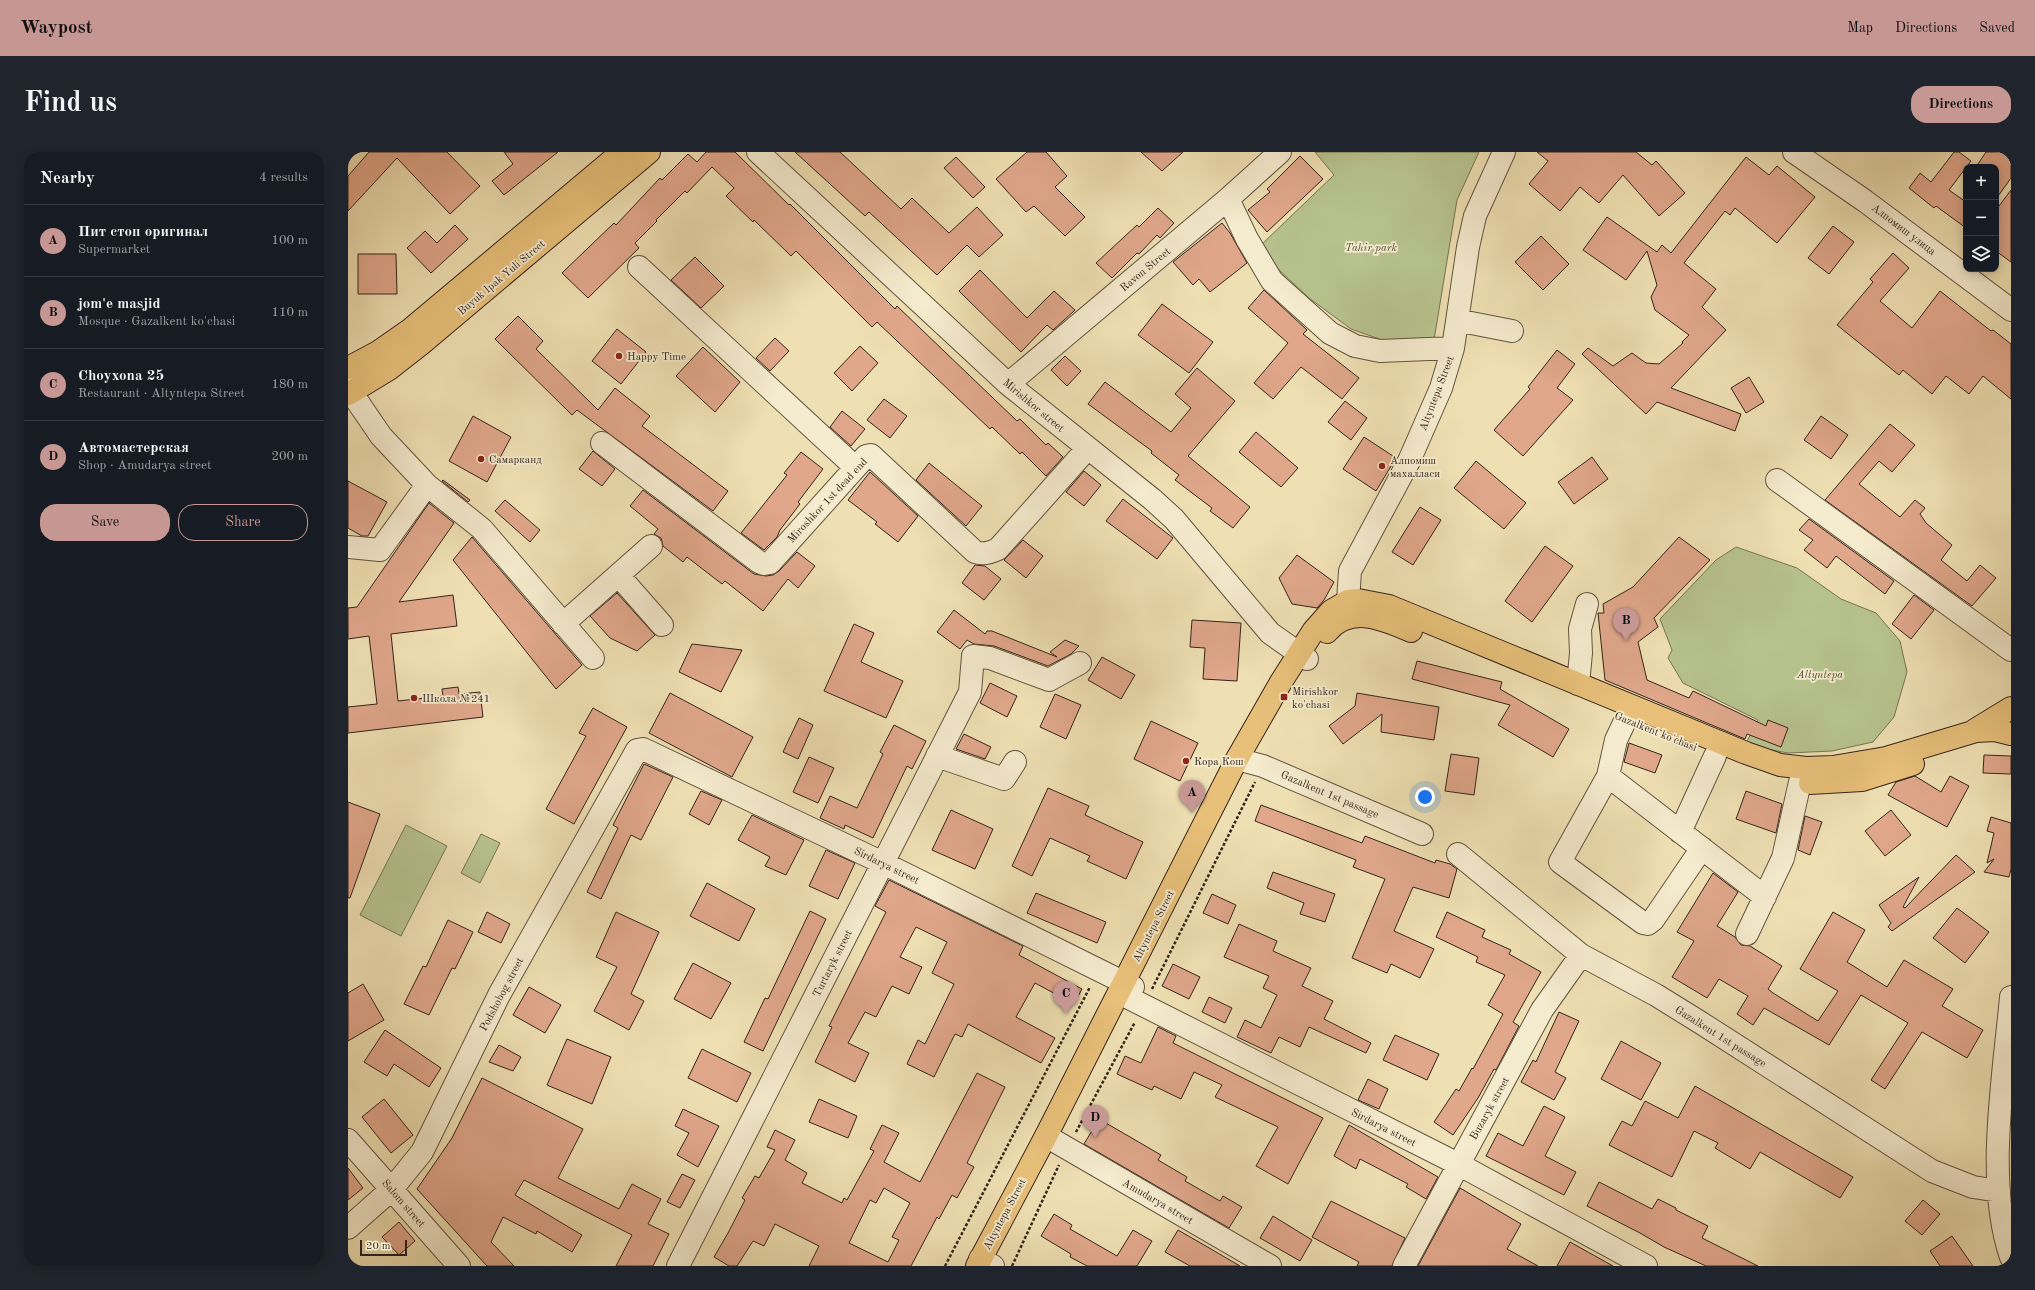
<!DOCTYPE html>
<meta charset="utf-8">
<style>
:root{--surface:#171b24;--page:#20242c;--text:#f1f3f6;--muted:#9ea1a6;--line:#363941;--accent:#c59692}
body{margin:0;font-family:"Old Standard TT",serif;background:var(--page);color:var(--text)}
.controls{position:absolute;right:12px;top:12px;display:grid;overflow:hidden;border-radius:8px;box-shadow:0 2px 10px #0003}
.controls button{width:36px;height:36px;display:grid;place-items:center;padding:0;border:0;border-bottom:1px solid var(--line);background:var(--surface);color:var(--text);font:20px sans-serif}
.scale{position:absolute;left:12px;bottom:10px;width:47px;box-sizing:border-box;padding-left:4px;border:2px solid #34241b;border-top:0;font-size:11px;line-height:14px;white-space:nowrap;color:#34241b;-webkit-text-stroke:3px #f5ebce;paint-order:stroke}
.you{position:absolute;left:1077px;top:645px;width:14px;height:14px;margin:-10px;border:3px solid #fff;border-radius:50%;background:#1a73e8;box-shadow:0 0 0 6px #1a73e833}
.badge{display:grid;place-items:center;width:26px;height:26px;border-radius:50%;background:var(--accent);color:#111;font-size:13px;font-weight:700}
.pin{position:absolute;translate:-50% -33px;filter:drop-shadow(0 1px 2px #0008)}
.pin::after{content:'';position:absolute;top:21px;width:14px;height:12px;background:inherit;clip-path:polygon(0 0,100% 0,50% 100%)}
.list{margin:0;padding:0;list-style:none}
h2{display:flex;justify-content:space-between;align-items:center;height:52px;margin:0;padding:0 16px;font-size:17px}
h2 small{font-size:13px;font-weight:400;color:var(--muted)}
.list li{display:grid;grid-template-columns:26px 1fr auto;gap:12px;align-items:center;box-sizing:border-box;height:72px;padding:0 16px;border-top:1px solid var(--line)}
.list b{display:block;font-size:15px;white-space:nowrap}
.list p{margin:0;font-size:13px;white-space:nowrap;color:var(--muted)}
.list em{font-size:13px;font-style:normal;color:var(--muted)}
.actions{display:flex;gap:8px;padding:12px 16px}
.actions a{flex:1;padding:9px 0;border:1px solid var(--accent);border-radius:16px;text-align:center;font-size:14px;color:var(--accent)}
.actions .main{background:var(--accent);color:#111}
.icon{flex:none;width:22px;height:22px;fill:none;stroke:currentColor;stroke-width:2;stroke-linecap:round;stroke-linejoin:round}
.map{position:relative;flex:none;width:1663px;height:1114px;overflow:hidden;border-radius:16px}
header{display:flex;align-items:center;gap:24px;box-sizing:border-box;height:56px;padding:0 20px;background:var(--accent);color:#111}
header strong{font-size:19px}
nav{display:flex;gap:22px;margin-inline-start:auto;font-size:14px}
.intro{display:flex;align-items:center;justify-content:space-between;box-sizing:border-box;height:96px;padding:0 24px}
h1{margin:0;font-size:28px}
.button{padding:10px 18px;border-radius:16px;background:var(--accent);color:#111;font-size:14px;font-weight:700}
main{display:flex;gap:24px;padding:0 24px}
aside{flex:1;background:var(--surface);border-radius:16px;box-shadow:0 2px 10px #0003}
.map>svg:first-child{display:block}
</style>
<header>
<strong>Waypost</strong>
<nav><a>Map</a><a>Directions</a><a>Saved</a></nav>
</header>
<div class="intro"><h1>Find us</h1><a class="button">Directions</a></div>
<main>
<aside>
<h2>Nearby<small>4 results</small></h2>
<ul class="list">
<li><span class="badge">A</span><div><b>Пит стоп оригинал</b><p>Supermarket</p></div><em>100 m</em></li>
<li><span class="badge">B</span><div><b>jom'e masjid</b><p>Mosque · Gazalkent ko'chasi</p></div><em>110 m</em></li>
<li><span class="badge">C</span><div><b>Choyxona 25</b><p>Restaurant · Altyntepa Street</p></div><em>180 m</em></li>
<li><span class="badge">D</span><div><b>Автомастерская</b><p>Shop · Amudarya street</p></div><em>200 m</em></li>
</ul>
<div class="actions"><a class="main">Save</a><a>Share</a></div>
</aside>
<div class="map">
<svg width="1663" height="1114" viewBox="0 0 1663 1114">
<rect width="100%" height="100%" fill="#efe0b3"/>
<filter id="stains"><feTurbulence type="fractalNoise" baseFrequency=".005" numOctaves="4"/><feColorMatrix values="0 0 0 0 .2 0 0 0 0 .09 0 0 0 0 .02 0 0 0 .5 -.17"/></filter>
<radialGradient id="worn" r=".72"><stop offset=".6" stop-color="#630" stop-opacity="0"/><stop offset="1" stop-color="#630" stop-opacity=".3"/></radialGradient>
<!-- green -->
<path fill="#b7c38e" stroke="#767454" d="M967 0H1131L1109 48 1086 188 1040 190 1003 177 961 146 929 116 913 93 986 23Z
M1388 395 1449 416 1493 447 1528 461 1552 489 1559 520 1546 565 1525 590 1484 599 1440 601 1397 593 1410 568 1335 531 1320 506 1324 498 1312 467 1368 408Z
M58 673 99 694 53 784 12 763Z
M133 682 152 691 132 731 113 721Z"/>
<!-- building -->
<path fill="#e0a78b" stroke="#34241b" fill-rule="evenodd" d="M21 0H99L132 34 102 62 49 6 0 59V24Z
M156 0H210L156 43 144 29 165 12Z
M358 0H387L441 53 442 52 547 157 549 154 669 269 672 267 698 293 700 291 715 305 698 324 674 300 672 302 644 275 642 277 529 170 524 175 448 99 443 104 406 68 405 70 378 44 386 36 364 15 339 41 337 39 308 68 309 69 287 91 291 96 240 146 214 121 266 71 268 73 312 26 314 28 340 2 349 10Z
M447 0H492L553 57 564 46 601 81 629 55 655 83 631 105 619 93 589 123 521 60 517 64Z
M679 0H698L719 24 707 35 737 65 717 84 686 54 678 60 648 27Z
M793 0H835L814 19Z
M1189 0H1288L1304 13 1308 9 1337 41 1311 64 1275 23 1251 51 1232 35 1212 59 1181 32 1200 9Z
M1606 0H1611L1623 9 1601 38 1618 50V76L1588 54 1586 56 1561 36 1572 21 1583 30Z
M1638 0H1654L1663 6V26L1648 47V15H1628Z
M952 4 975 27 919 80 900 58 922 40 919 37Z
M608 5 637 35 625 46 596 16Z
M1398 5 1421 23 1429 14 1467 45 1429 91 1387 56 1382 63 1377 59 1336 111 1368 137 1354 155 1378 178 1323 236 1393 262 1387 279 1309 250 1298 262 1234 202 1240 196 1265 214 1284 201 1298 211 1311 212 1335 191 1334 190 1341 183 1307 158 1303 145 1309 133 1299 99 1278 128 1235 98 1259 65 1309 100 1314 93 1323 101Z
M1663 38V110L1648 99V58Z
M810 56 826 71 812 86 809 83 791 102 789 101 764 126 748 111 789 73 791 75Z
M874 71 882 81 899 111 862 140 851 127 845 133 825 110Z
M107 73 120 87 83 121 59 96 77 79 89 91Z
M1485 74 1506 90 1481 122 1460 106Z
M1193 84 1221 112 1195 138 1167 110Z
M1545 101 1561 116 1532 149 1564 176 1592 139 1643 179 1645 178 1663 192V247L1635 224 1621 242 1598 224 1584 242 1555 218 1551 223 1489 173 1525 130 1522 127Z
M10 102H48L49 142H10Z
M347 105 376 134 353 156 323 128Z
M632 118 679 166 706 139 727 158 705 178 699 173 673 200 611 139Z
M916 138 959 178 955 182 1011 226 994 247 953 215 925 247 906 231 940 191 900 156Z
M814 152 865 190 841 221 790 183Z
M170 164 195 189 188 197 250 258 267 236 302 264 294 274 380 339 365 359 229 258 224 263 147 187Z
M269 177 298 200 273 232 244 209Z
M427 186 441 199 422 219 408 206Z
M512 194 530 211 504 239 486 221Z
M355 195 392 230 367 260 328 224Z
M1209 198 1227 212 1209 236 1225 248 1175 304 1146 278 1182 237 1180 235Z
M717 204 733 219 719 234 703 218Z
M849 216 887 249 840 304 902 355 885 376 862 359 864 356 827 328 831 323 803 301 804 299 740 252 757 230 823 280 843 256 827 242Z
M1401 225 1416 250 1398 261 1383 236Z
M536 247 559 264 542 286 519 268Z
M997 249 1019 266 1003 288 980 270Z
M494 259 517 277 503 294 482 275Z
M125 264 163 285 139 330 101 309Z
M1473 264 1500 283 1483 307 1456 288Z
M1542 272 1567 293 1544 320 1531 309 1511 332 1552 365 1567 348 1577 356 1572 362 1578 371 1604 393 1593 408 1619 429 1632 413 1648 426 1624 454 1477 348Z
M908 280 950 316 933 335 891 300Z
M1016 285 1048 306 1028 339 995 317Z
M245 299 267 317 254 334 231 317Z
M453 300 475 317 450 350 452 352 432 378 429 385 416 398 393 381 439 323 436 321Z
M1244 305 1260 327 1226 352 1210 330Z
M1128 309 1178 351 1156 377 1106 336Z
M581 311 634 354 618 374 568 328Z
M736 319 753 333 736 354 718 340Z
M522 320 570 364 550 390 527 372 529 370 500 348Z
M95 328 122 348 120 350 94 329Z
M0 329 39 350 20 384H14L0 376Z
M295 338 406 422 418 424 425 423 431 419 449 400 467 414 450 436 440 427 415 459 377 429 374 432 339 405 335 410 315 394 313 386 306 382 310 377 282 354Z
M775 347 825 386 809 407 758 369Z
M157 348 192 378 182 390 147 359Z
M81 351 106 371 51 450 105 443 109 474 43 482 50 549 95 544 94 537 110 535 111 542 132 540 135 565 0 581V555L29 552 21 484 0 487V456L9 455Z
M1072 355 1093 368 1065 413 1044 400Z
M1461 367 1546 429 1537 442 1488 404 1479 416 1456 398 1465 388 1451 378Z
M124 385 234 513 208 537 105 408Z
M1331 385 1362 408 1306 466 1310 475 1290 490 1299 528 1341 546 1345 539 1418 574 1420 568 1440 576 1433 595 1399 582 1397 587 1257 528 1250 461H1256L1255 452 1285 435Z
M675 388 695 404 678 426 656 408Z
M1197 394 1225 414 1184 470 1157 449Z
M949 403 986 430 976 448 969 456 944 452 931 426Z
M627 413 637 414 653 427 636 448 614 431Z
M269 441 307 483 289 499 262 486 242 464Z
M1566 443 1586 458 1563 487 1544 472Z
M606 458 637 482 639 479H644L709 505 702 500 717 488 731 494 723 502 700 514 646 494 626 492 619 488 612 497 589 480Z
M844 468 893 471 889 529 855 527 857 496 842 495Z
M506 472 526 481 513 510 555 529 538 566 476 539Z
M344 492 394 498 373 540 331 520Z
M754 505 787 523 773 547 740 528Z
M1069 509 1154 530 1152 537 1221 577 1205 605 1150 573 1162 553 1064 527Z
M642 531 669 544 659 565 632 551Z
M322 541 405 585 384 625 301 581Z
M1009 541 1091 555 1086 588 1033 580 1034 562 995 592 981 574 1007 554Z
M707 542 733 553 718 587 692 575Z
M245 556 279 575 226 672 198 657 238 584 231 581Z
M451 566 465 573 450 607 435 600Z
M803 569 850 591 832 629 786 607Z
M546 573 578 589 564 617 559 614 525 686 497 673 496 677 472 666 482 644 509 656 535 602 532 600Z
M616 582 643 595 637 607 608 597Z
M1281 591 1314 603 1307 621 1276 610Z
M1103 602 1131 606 1126 643 1097 639Z
M1636 603 1663 604V622L1635 621Z
M461 605 486 616 470 651 445 640Z
M296 612 325 625 293 688 283 683 253 747 239 740 270 676 265 673Z
M1567 624 1593 640 1602 624 1621 634 1599 675 1540 643 1548 630Z
M700 636 741 654 737 663 795 690 778 727 739 709 742 704 702 686 684 724 664 714Z
M353 639 374 648 361 673 341 662Z
M1398 639 1434 652 1428 681 1388 667Z
M0 650 32 662 2 746H0Z
M913 653 1014 691 1017 684 1087 711 1088 708 1102 712 1109 717 1101 746 1065 735 1046 779 1086 797 1072 826 1043 812 1039 821 1004 806 1037 727 1005 715 1008 708 907 669Z
M603 658 645 677 627 717 584 698Z
M1543 658 1563 683 1537 704 1517 679Z
M404 663 456 688 438 723 417 714 422 705 390 688Z
M1457 664 1474 670 1462 703 1450 698Z
M1643 665 1663 671V717L1661 725 1636 720 1646 707 1639 711 1646 681 1639 679Z
M478 698 507 711 490 747 461 734Z
M1608 703 1627 720 1544 779 1540 775 1543 771 1531 753 1571 725 1555 755 1557 756Z
M925 720 987 742 977 770 952 762 956 751 919 736Z
M1365 721 1390 740 1369 774 1387 785 1393 793 1402 794 1434 814 1420 837 1425 841 1470 869 1490 839 1452 817 1485 760 1517 778 1499 810 1539 835 1556 808 1605 837 1594 854 1635 878 1619 906 1574 880 1537 937 1523 928 1560 871 1513 843 1481 893 1416 856 1405 873 1389 862 1400 844 1371 827 1359 846 1324 825 1346 789 1329 780Z
M541 728 675 794 671 803 734 837 726 852 687 831 668 865 707 886 693 911 620 872 614 885 607 882 586 925 559 912 570 888 577 892 606 832 584 821 599 790 568 775 552 805 574 815 561 842 544 834 528 865 517 860 500 891 521 901 507 930 467 910 484 875 481 874 538 760 527 754Z
M359 731 407 757 391 789 342 764Z
M688 741 758 770 749 791 679 761Z
M864 742 888 753 880 772 855 761Z
M1609 756 1641 780 1617 811 1585 786Z
M462 759 478 767 415 899 396 890 417 846 420 847Z
M139 760 162 772 153 791 130 780Z
M268 760 311 780 283 842 296 849 281 878 246 859 269 815 248 805Z
M1099 760 1137 778 1134 785 1163 798 1161 802 1193 820 1165 870 1171 874 1148 918 1146 917 1130 946 1105 983 1086 970 1108 937 1111 939 1124 916 1125 917 1155 862 1140 853 1157 823 1128 810 1130 805 1088 785Z
M100 768 125 780 107 817 104 816 81 863 56 852 75 814 78 815Z
M891 772 929 789 925 799 963 816 954 834 985 849 976 867 1023 891 1018 901 961 875 952 895 931 885 923 901 889 885 897 868 913 876 929 843 915 836 921 824 876 805Z
M345 811 383 831 363 867 326 847Z
M825 812 852 825 841 847 814 834Z
M15 832 36 868 0 889V841Z
M181 835 213 853 197 881 165 863Z
M861 845 884 856 877 871 854 860Z
M1211 860 1231 869 1207 920 1218 926 1206 948 1173 930 1185 908 1188 910Z
M810 875 828 884 825 891 975 966 940 1032 908 1014 930 975 867 945 874 933 846 920 833 947 806 934 804 938 769 922 777 904 793 911Z
M37 878 93 916 81 935 46 912 39 924 16 910Z
M1047 883 1091 902 1079 928 1035 908Z
M219 887 263 905 244 952 199 933Z
M1273 889 1313 911 1293 948 1253 927Z
M151 893 173 905 165 919 141 910Z
M354 897 403 921 389 950 340 926Z
M629 921 657 935 619 1011 626 1015 609 1046 604 1043 591 1067 589 1065 563 1114H461L471 1094 427 1072 416 1094 405 1089 389 1114H381L366 1105 380 1081 397 1048 394 1046 407 1024 411 1026 427 998 419 995 427 978 447 988 437 1008 459 1021 454 1031 494 1051 496 1046 499 1048 526 999 522 997 534 973 551 981 536 1010 572 1030ZM536 1036 562 1051 544 1085 551 1088 540 1110 501 1091 522 1048 528 1051Z
M134 926 235 977 210 1026 271 1057 284 1032 313 1047 300 1072 321 1082 305 1114H268L284 1083 176 1028 167 1043 234 1083 224 1100 189 1079 188 1082 155 1065 143 1090 166 1114H139L69 1037 104 986Z
M1020 927 1040 937 1031 957 1010 948Z
M1347 934 1505 1025 1492 1046 1412 1000 1402 1017 1367 996 1370 991 1346 979 1324 1025 1261 993 1274 969 1284 974 1297 949 1330 966Z
M36 947 65 983 43 1001 14 965Z
M471 947 509 964 500 986 461 970Z
M1196 954 1217 965 1197 1004 1228 1020 1216 1043 1138 1004 1150 981 1175 994Z
M335 957 371 974 350 1015 329 1003 341 981 327 974Z
M751 967 813 1003 810 1008 839 1025 837 1029 872 1049 875 1044 894 1055 881 1076 736 992Z
M1001 973 1090 1025 1078 1047 1058 1035 1060 1032 1012 1007 1008 1017 986 1004Z
M0 1016 15 1036 0 1048Z
M334 1022 347 1028 332 1056 319 1050Z
M1251 1030 1304 1057 1310 1047 1328 1056V1058L1360 1074 1354 1086 1410 1114H1358L1316 1095 1292 1081 1239 1054Z
M1112 1036 1173 1072 1159 1097 1190 1114H1070Z
M1575 1048 1592 1062 1574 1083 1557 1069Z
M983 1049 1057 1086 1044 1114H1009L1011 1110 964 1085Z
M706 1062 724 1073 722 1077 769 1104 785 1078 804 1089 789 1114H739L722 1105 723 1102 693 1084Z
M925 1064 964 1088 952 1109 912 1086Z
M51 1070 67 1089 51 1103 34 1085Z
M830 1078 863 1097 892 1114H842L817 1100Z
M1604 1084 1625 1114H1592L1582 1099Z
M1222 1090 1265 1114H1209Z"/>
<g fill="none" stroke-linecap="round" stroke-linejoin="round">
<defs>
<path id="minor" d="M410 0 660 232 804 347 826 367 922 481 959 507
M1446 0 1517 49 1663 158
M880 47 899 87 924 129 982 181 1007 194 1032 199 1105 196
M291 115 507 315
M1118 170 1164 179
M0 232 3 240 33 284 79 333 134 377 245 506
M660 232 880 47 932 0
M254 291 411 410 416 412 422 411 518 304 523 303 627 400C635 403 642 401 650 397L739 297
M1429 328 1663 498
M0 395 32 398 79 333
M271 424 314 473
M999 465 1002 419 1061 309 1093 236 1105 196 1120 95 1127 64 1156 0
M215 472 303 394
M1230 532 1233 501 1232 477 1239 452
M1278 567 1268 588 1260 624 1212 710 1295 771 1300 772 1305 768 1354 696
M589 604 656 627 667 610
M889 607 915 614 1074 682
M1260 624 1417 745
M1332 680 1367 604
M1110 702 1233 803 1308 843 1350 869 1584 1019 1625 1035 1651 1039
M1399 782 1435 706 1452 630
M771 841 1110 1012 1298 1114
M1663 845C1656 923 1637 1030 1663 1105
M698 984 922 1114
M0 988 111 1114
M0 1076 44 1037 74 1000 151 843 289 598 295 597 535 711 785 835
M632 1107 645 1114
M330 1114 622 540 625 504 642 506 701 528 732 511
M1056 1114 1194 858 1233 803"/>
<path id="major" d="M0 216 30 200 63 177 274 0
M0 242 41 217 73 192 301 0
M979 480C1002 452 1036 467 1063 479
M1627 578 1663 556
M1462 631 1514 628 1565 612
M629 1114 698 984 889 607 933 530 966 478 983 459 1000 449 1010 448 1041 454 1398 601 1432 613 1458 616 1485 615 1538 606 1628 579 1647 578 1663 582"/>
</defs>
<!-- minor casing -->
<use href="#minor" stroke="#635341" stroke-width="24"/>
<!-- major casing -->
<use href="#major" stroke="#34241b" stroke-width="24"/>
<!-- path -->
<path stroke="#34241b" stroke-width="2.5" stroke-dasharray="3 2" stroke-linecap="butt" d="M804 837 907 630
M728 980 787 870
M597 1114 742 835
M664 1114 711 1013"/>
<!-- minor -->
<use href="#minor" stroke="#f5ebce" stroke-width="22"/>
<!-- major -->
<use href="#major" stroke="#e8c07a" stroke-width="22"/>
</g>
<!-- markers -->
<g fill="#8f2418" stroke="#f5ebce" stroke-width="1.5">
<circle cx="271" cy="204" r="4"/>
<circle cx="133" cy="307" r="4"/>
<circle cx="1034" cy="314" r="4"/>
<rect x="932" y="541" width="8" height="8" rx="2"/>
<circle cx="66" cy="546" r="4"/>
<circle cx="838" cy="609" r="4"/>
</g>
<g text-anchor="middle" stroke-width="3.5" stroke-linejoin="round" paint-order="stroke">
<!-- street labels -->
<g font-size="11" fill="#34241b" stroke="#f5ebce">
<text transform="translate(1556 77) rotate(37)" y="4">Алпомиш улица</text>
<text transform="translate(797 117) rotate(-40)" y="4">Ravon Street</text>
<text transform="translate(153 125) rotate(-40)" y="4">Buyuk Ipak Yuli Street</text>
<text transform="translate(1088 241) rotate(-69)" y="4">Altyntepa Street</text>
<text transform="translate(686 253) rotate(40)" y="4">Mirishkor street</text>
<text transform="translate(479 348) rotate(-47)" y="4">Miroshkor 1st dead end</text>
<text transform="translate(1308 579) rotate(22)" y="4">Gazalkent ko'chasi</text>
<text transform="translate(982 642) rotate(23)" y="4">Gazalkent 1st passage</text>
<text transform="translate(539 713) rotate(26)" y="4">Sirdarya street</text>
<text transform="translate(805 774) rotate(-63)" y="4">Altyntepa Street</text>
<text transform="translate(484 811) rotate(-63)" y="4">Turtaryk street</text>
<text transform="translate(153 842) rotate(-62)" y="4">Podshobog street</text>
<text transform="translate(1373 884) rotate(32)" y="4">Gazalkent 1st passage</text>
<text transform="translate(1141 956) rotate(-61)" y="4">Buzaryk street</text>
<text transform="translate(1036 975) rotate(27)" y="4">Sirdarya street</text>
<text transform="translate(810 1049) rotate(30)" y="4">Amudarya street</text>
<text transform="translate(56 1051) rotate(49)" y="4">Salom street</text>
<text transform="translate(656 1062) rotate(-62)" y="4">Altyntepa Street</text>
</g>
<!-- park labels -->
<g font-size="11" font-style="italic" fill="#554c38" stroke="#f5ebce">
<text x="1023" y="99">Tahir park</text>
<text x="1472" y="526">Altyntepa</text>
</g>
<!-- poi labels -->
<g font-size="11" fill="#34241b" stroke="#f5ebce" text-anchor="start">
<text x="279" y="208">Happy Time</text>
<text x="141" y="311">Самарканд</text>
<text x="1042" y="312">Алпомиш<tspan x="1042" dy="13">махалласи</tspan></text>
<text x="944" y="543">Mirishkor<tspan x="944" dy="13">ko'chasi</tspan></text>
<text x="74" y="550">Школа №241</text>
<text x="846" y="613">Кора Кош</text>
</g>
</g>
<rect width="100%" height="100%" filter="url(#stains)"/>
<rect width="100%" height="100%" fill="url(#worn)"/>
</svg>
<div class="controls">
<button>+</button>
<button>−</button>
<button><svg class="icon" aria-label="layers" viewBox="0 0 24 24"><path d="M12 4l9 5-9 5-9-5zM3 14l9 5 9-5"/></svg></button>
</div>
<div class="scale">20 m</div>
<div class="you"></div>
<div class="pin badge" style="left:844px;top:661px">A</div>
<div class="pin badge" style="left:1278px;top:489px">B</div>
<div class="pin badge" style="left:718px;top:862px">C</div>
<div class="pin badge" style="left:747px;top:986px">D</div>
</div>
</main>
